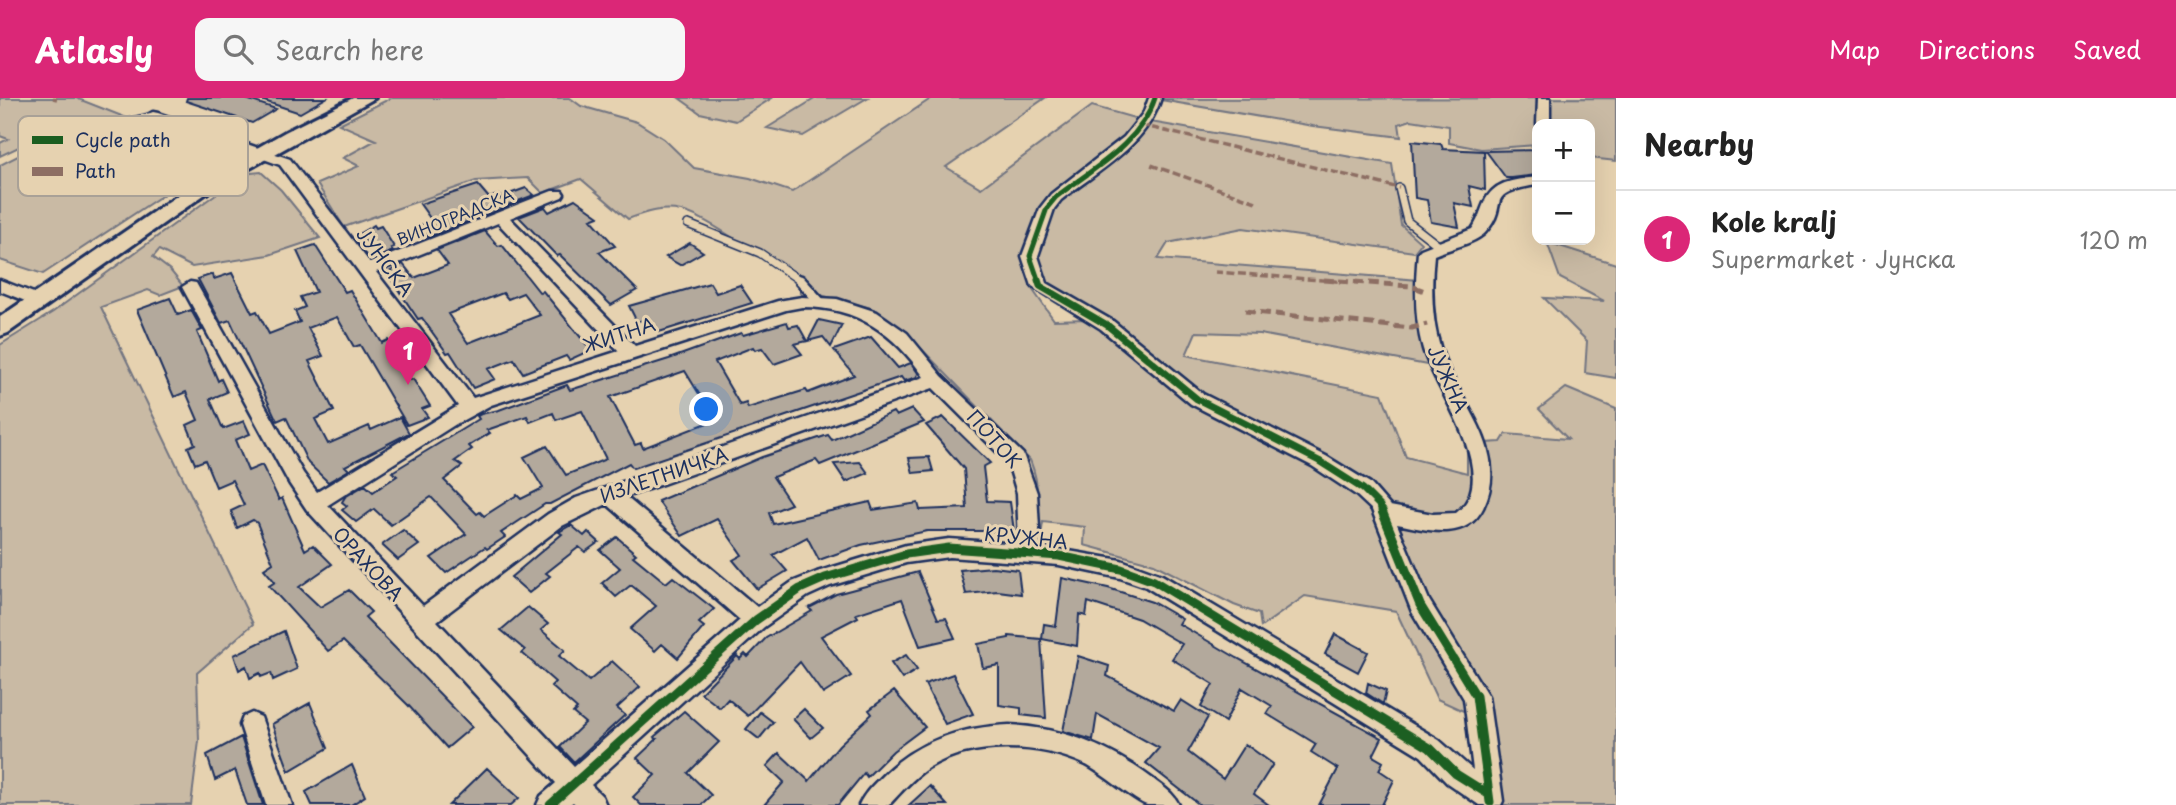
<!DOCTYPE html>
<meta charset="utf-8">
<style>
:root{--surface:#fff;--page:#f6f6f6;--text:#222;--muted:#767676;--line:#e0e0e0;--accent:#db2777}
body{margin:0;font-family:"Playpen Sans",sans-serif;background:var(--page);color:var(--text)}
.controls{position:absolute;right:21px;top:21px;display:grid;overflow:hidden;border-radius:14px;box-shadow:0 7px 28px #0002}
.controls button{width:63px;height:63px;display:grid;place-items:center;padding:0;border:0;border-bottom:2px solid var(--line);background:var(--surface);color:var(--text);font:35px sans-serif}
.you{position:absolute;left:707px;top:312px;width:24px;height:24px;margin:-18px;border:5px solid #fff;border-radius:50%;background:#1a73e8;box-shadow:0 0 0 10px #1a73e833}
.badge{display:grid;place-items:center;width:46px;height:46px;border-radius:50%;background:var(--accent);color:#fff;font-size:23px;font-weight:700}
.pin{position:absolute;translate:-50% -58px;filter:drop-shadow(0 2px 4px #0008)}
.pin::after{content:'';position:absolute;top:37px;width:24px;height:21px;background:inherit;clip-path:polygon(0 0,100% 0,50% 100%)}
.list{margin:0;padding:0;list-style:none}
h2{display:flex;justify-content:space-between;align-items:center;height:91px;margin:0;padding:0 28px;font-size:30px}
h2 small{font-size:23px;font-weight:400;color:var(--muted)}
.list li{display:grid;grid-template-columns:46px 1fr auto;gap:21px;align-items:center;box-sizing:border-box;height:98px;padding:0 28px;border-top:2px solid var(--line)}
.list b{display:block;font-size:26px;white-space:nowrap}
.list p{margin:0;font-size:23px;white-space:nowrap;color:var(--muted)}
.list em{font-size:23px;font-style:normal;color:var(--muted)}
.icon{flex:none;width:38px;height:38px;fill:none;stroke:currentColor;stroke-width:2;stroke-linecap:round;stroke-linejoin:round}
.map{position:relative;flex:none;width:1616px;height:707px;overflow:hidden}
header{display:flex;align-items:center;gap:42px;box-sizing:border-box;height:98px;padding:0 35px;background:var(--accent);color:#fff}
header strong{font-size:33px}
nav{display:flex;gap:38px;margin-inline-start:auto;font-size:24px}
.search{width:490px;height:63px;background:var(--page);display:flex;align-items:center;gap:18px;box-sizing:border-box;padding:0 24px;border-radius:14px;color:var(--muted);font-size:26px}
main{display:flex}
aside{flex:1;background:var(--surface)}
.map>svg:first-child{display:block}
</style>
<header>
<strong>Atlasly</strong>
<div class="search"><svg class="icon" aria-label="search" viewBox="0 0 24 24"><circle cx="10" cy="10" r="6"/><path d="M15 15l6 6"/></svg>Search here</div>
<nav><a>Map</a><a>Directions</a><a>Saved</a></nav>
</header>
<main>
<div class="map">
<svg width="1616" height="707" viewBox="0 0 1616 707">
<rect width="100%" height="100%" fill="#e6d2b0"/>
<filter id="ink" filterUnits="userSpaceOnUse"><feTurbulence type="fractalNoise" baseFrequency=".0143" numOctaves="2"/><feDisplacementMap in="SourceGraphic" scale="14" xChannelSelector="R" yChannelSelector="G"/><feConvolveMatrix kernelMatrix="1 2 1 2 8 2 1 2 1" color-interpolation-filters="sRGB"/></filter>
<g filter="url(#ink)">
<!-- green -->
<path fill="#c9baa4" stroke="#727481" stroke-width="2" fill-rule="evenodd" d="M0 0H76L132 22 97 30 71 24 0 58V45L8 41 0 38Z
M391 0H570L581 8 637 24 664 41 694 70 750 80 792 94 932 0H1045L946 69 981 90 1092 8 1145 23 1392 66 1401 127 1421 145 1414 154 1243 130 1168 145 1158 161 1419 182 1427 267 1260 236 1196 234 1186 257 1382 296 1406 359 1467 375V346L1501 344 1506 336 1568 341 1539 311 1566 290 1616 311V707H1491L1481 621 1437 601 1396 513 1305 498 1261 529 1259 516 1234 507 1154 466 1084 447 1085 429 1043 424 1041 439 1033 438C1038 409 1041 389 1030 362L910 239 871 210 820 197H801L800 187C776 170 706 117 681 113 662 109 646 114 628 121L581 81 543 95 528 80 476 83 344 129 317 86 359 68 343 60 376 42 339 26ZM1030 164 1046 193 1115 225 1086 221 1054 222 1030 188Z
M679 0H772L736 23 700 15Z
M816 0H867L803 38 767 30Z
M1616 0V63L1590 60V26H1537V47L1481 51 1449 45V28L1411 22 1399 26 1401 39 1313 28 1155 1Z
M142 22 223 53 222 58 43 176 0 162V67L71 31C97 43 117 31 142 22Z
M261 74 281 92 320 140 269 157 192 169 159 152 153 159 170 172 183 188 160 197 148 192 101 209 253 526 197 575 199 643 191 707H0V247L53 214 220 93 251 75Z
M1547 144 1616 166V280L1585 275 1587 243 1544 200 1604 203 1560 180Z"/>
<!-- building -->
<path fill="#b3a99c" stroke="#1b2f5e" stroke-width="2" fill-rule="evenodd" d="M187 0H243L276 11 252 25 186 3Z
M264 0H326L300 15 264 3Z
M1412 43 1441 46 1443 51 1484 53 1485 92 1469 88 1473 109 1454 105 1459 129 1431 124 1427 102 1415 100Z
M1537 52V77L1512 80H1506L1486 53Z
M478 87 489 100 498 97 508 108 428 139 420 127 432 123 420 106Z
M526 90 534 97 508 107 501 99Z
M575 101 599 118 591 121 615 148 599 154 637 192 611 207 560 157 557 158 519 119 545 109 549 114Z
M374 127 376 130 381 128 394 149 391 150 393 153 381 158 375 148 369 150 360 135Z
M485 133 498 148 502 147 540 195 543 193 591 252 569 262 566 258 523 275 514 261 488 271 495 281 473 290 450 254 447 255 422 220 418 221 387 175 403 166 414 180 448 167 437 152ZM503 195 508 201 523 195 540 217 468 245 448 216Z
M690 145 703 154 680 167 666 159Z
M315 147 345 194 350 192 382 245 388 242 411 282 413 281 430 308 422 311 428 319 407 327 360 247 354 249 337 219 308 230 323 258 309 263 334 313 315 321 328 346 369 328 371 332 400 319 409 335 345 368 349 372 328 384 308 365 286 319 277 323 230 222 221 225 198 181 213 176 214 181 232 175 252 215 257 213 269 236 300 224 295 213 305 209 300 199 316 194 297 153Z
M710 185 716 195 740 187 752 205 659 234 655 227 651 228 646 221 637 224 629 208Z
M170 200 178 217 191 212 202 232 197 234 218 283 221 281 227 294 210 301 223 331 244 323 250 336 235 342 248 373 262 367 279 402 282 400 305 452 313 447 332 466 299 489 320 509 349 492 371 514 365 519 472 629 447 650 408 607 343 543 328 553 269 488 275 484 264 471 273 465 257 425 253 422 237 430 231 413 244 407 232 382 216 389 205 362 195 366 188 349 195 346 187 327 198 322 186 294 174 299 137 212Z
M819 222 842 227 831 249 823 239 808 243Z
M787 224 789 229 798 227 807 243 794 246 802 256 774 266 762 250 755 252 753 249 715 264 740 307 746 305 748 310 806 292 808 295 854 277 834 252 871 239 898 270 911 265 918 275 917 279 904 283 901 279 633 370 629 365 550 406H545L501 435 505 439 487 451 485 449 446 475 431 460 466 436 431 399 391 427 374 411 356 424 342 412 347 408 342 404 345 399 365 387 373 394 397 378 392 374 479 321 477 318 481 316 499 312 567 287 570 292 669 261 741 235 743 237ZM685 273 715 322 643 350 641 345 635 347 610 299ZM582 313 606 361 566 377 547 348 524 359 543 390 521 401 517 397 484 418 480 414 477 416 444 382 462 368 455 363 472 351 469 348 490 335 487 332 527 318 530 324 553 315 556 322Z
M912 311 924 324 820 367 816 362 773 379 791 406 769 415 773 426 870 404 873 412 918 405 920 412 967 410 964 371 926 327 943 319 990 365 983 369 987 403 1010 404 1014 433H927L861 447 819 462 807 439 773 457 787 473 757 491 733 462 742 457 717 421 682 438 658 403 762 359 828 337 832 342 893 314 896 318Z
M929 359 933 373 913 375 909 360Z
M860 364 868 375 846 384 834 366Z
M571 427 584 438 588 434 599 444 585 454 579 449 546 475 550 478 529 495 511 479 562 436 559 434Z
M403 432 419 447 398 462 382 447Z
M617 439 636 456 633 458 666 485 673 479 714 511 699 525 704 529 678 560 662 546 655 553 630 531 656 508 631 487 616 499 602 485 620 470 600 452Z
M993 469 1018 472 1021 496 998 493 966 496 960 472Z
M918 474 938 521 946 520 955 540 920 548 902 501 856 516 858 519 821 538 851 578 823 596 800 564 748 618 728 601 720 610 701 595 737 558 740 561 745 556 748 559 766 540 812 513 809 510 836 496Z
M1062 480 1108 490 1152 504 1182 521 1179 526 1237 560 1382 640 1373 658 1383 664 1379 672 1394 682 1382 707H1319L1338 671 1311 654 1316 646 1267 616 1272 608 1242 590 1225 624 1201 609 1213 586 1172 561 1182 546 1139 521 1088 504 1086 518 1079 516 1077 548 1042 541 1044 526 1056 528Z
M528 509 548 526 541 532 565 552 559 558 589 583 612 563 640 589 617 610 625 617 574 664 560 649 585 625 573 615 577 611 551 588 555 584 522 555 525 552 501 532Z
M284 533 297 571 273 582 271 575 261 579 260 575 250 580 246 568 239 572 234 557Z
M1335 536 1368 554 1358 574 1325 556Z
M1009 538 1041 541 1046 620 1021 617V610L999 607V567L983 570 978 546 1009 540Z
M906 557 917 572 902 581 891 565Z
M1078 558 1109 568 1107 578 1174 613 1181 602 1208 619 1188 654 1223 681 1245 646 1273 666 1254 696 1269 707H1200L1146 665 1159 650 1097 616 1093 642 1063 633Z
M953 576 973 616 945 626 925 586Z
M1368 585 1386 593 1383 606 1366 595Z
M894 593 925 629 893 653 867 679 864 675 838 707H764L784 684 767 668 779 655 809 683 839 647 872 616 869 612Z
M310 605 328 650 289 673 272 626Z
M804 611 823 630 811 640 793 621Z
M684 613 719 644 688 675 711 697 701 707H641L633 699 655 677 637 660 657 641 654 639Z
M760 614 773 624 759 641 746 631Z
M241 639 263 707H247L235 672 215 682 207 657Z
M352 667 365 698 351 707H312L306 694Z
M487 670 519 700 511 707H449Z
M930 688 947 707H909Z"/>
<g fill="none" stroke-linecap="round" stroke-linejoin="round">
<defs>
<path id="lane-far1" d="M128 24 153 18
M1399 90 1407 123 1439 148
M688 126 760 155 802 184"/>
<path id="lane" d="M800 182 819 203"/>
<path id="street" d="M1149 0H1161C1147 47 1098 73 1061 102L1054 111 1038 158 1047 185 1113 223 1203 296 1326 358 1370 385 1390 408 1433 416 1456 415C1504 378 1435 293 1423 251 1414 220 1415 186 1418 154L1421 151 1472 131C1478 123 1480 114 1484 105 1494 82 1515 82 1537 79V87C1480 96 1512 106 1485 135 1474 146 1448 151 1434 157 1431 188 1431 221 1441 252 1457 303 1512 352 1483 410 1466 444 1427 432 1397 426L1429 502 1488 598 1503 703 1501 707H1479L1447 685 1421 658 1146 489 1120 480 1059 467 949 459 906 465 830 488 808 498 764 529 591 687 602 698 606 707H576L573 704 569 707H537L541 698 556 685 307 412 289 385 182 189 190 184 196 185 303 375 317 394 458 308 280 67 146 18 153 14 158 15 290 61 370 165 552 93H562L564 96 562 99 510 120 635 248 778 203 802 199 837 201 877 214 907 235 942 278 1023 356 1037 395 1040 448 1121 462 1162 477 1439 642 1473 672 1464 601 1412 514 1372 412 1356 397 1312 368 1191 306 1101 231 1032 188 1022 158 1040 110 1051 96 1124 39 1144 14ZM498 125 619 253 473 300 376 174ZM802 209C857 209 894 235 924 279L576 400 548 416 423 508 328 407 456 326 491 307 786 212ZM933 290 1008 365 1017 395 1019 446 949 441 906 447 817 474 792 484 757 509 626 399ZM607 406 740 522 574 668 437 523 562 428Z
M1538 0H1550V26H1537Z
M0 182 44 199 46 203 38 208 0 193Z
M252 615 261 619 292 707H266L240 627 243 619Z
M1009 627C1064 630 1109 648 1153 681 1163 689 1174 695 1179 707 1169 707 1156 707 1147 707 1137 705 1100 673 1084 666 1039 645 971 643 928 670 913 680 901 694 889 707H859C864 696 871 689 879 681 914 644 959 629 1009 627Z"/>
<path id="secondary" d="M353 0H375L211 92 8 235 0 238V219L197 84 285 34Z"/>
</defs>
<!-- lane-far1 casing -->
<use href="#lane-far1" stroke="#1b2f5e" stroke-width="10"/>
<!-- lane casing -->
<use href="#lane" stroke="#1b2f5e" stroke-width="14"/>
<!-- street casing -->
<use href="#street" stroke="#1b2f5e" stroke-width="5"/>
<!-- secondary casing -->
<use href="#secondary" stroke="#1b2f5e" stroke-width="6"/>
<!-- lane-far1 -->
<use href="#lane-far1" stroke="#e6d2b0" stroke-width="7"/>
<!-- lane -->
<use href="#lane" stroke="#e6d2b0" stroke-width="9"/>
<!-- street -->
<use href="#street" fill="#e6d2b0" fill-rule="evenodd"/>
<!-- secondary -->
<use href="#secondary" fill="#e6d2b0" fill-rule="evenodd"/>
<!-- quiet-far1 -->
<path stroke="#8d6e63" stroke-width="3.5" stroke-dasharray="8 3.5" stroke-linecap="butt" d="M53 0 57 1
M1141 27 1399 90
M1151 67 1256 104
M1215 174 1348 184"/>
<!-- quiet -->
<path stroke="#8d6e63" stroke-width="5" stroke-dasharray="10 5" stroke-linecap="butt" d="M1324 182 1411 188 1425 193
M1245 213 1412 230 1427 226"/>
<defs>
<path id="cycleway-far2" d="M1039 184 1030 158 1047 110 1056 99C1092 71 1140 46 1155 0"/>
<path id="cycleway-far1" d="M1038 182 1040 188 1107 227 1197 301 1319 363 1363 391 1380 408 1383 415"/>
<path id="cycleway" d="M1382 413 1420 507 1476 598 1490 704
M550 707 756 522 800 491 825 480 906 456 949 450 1059 458 1121 471 1154 483 1430 650 1456 676 1488 696"/>
</defs>
<!-- cycleway-far2 casing -->
<use href="#cycleway-far2" stroke="#e6d2b0" stroke-width="9"/>
<!-- cycleway-far1 casing -->
<use href="#cycleway-far1" stroke="#e6d2b0" stroke-width="11"/>
<!-- cycleway casing -->
<use href="#cycleway" stroke="#e6d2b0" stroke-width="13"/>
<!-- cycleway-far2 -->
<use href="#cycleway-far2" stroke="#1b5e20" stroke-width="5"/>
<!-- cycleway-far1 -->
<use href="#cycleway-far1" stroke="#1b5e20" stroke-width="7"/>
<!-- cycleway -->
<use href="#cycleway" stroke="#1b5e20" stroke-width="9"/>
</g>
</g>
<g text-anchor="middle" stroke-width="6" stroke-linejoin="round" paint-order="stroke">
<!-- far-street labels -->
<g font-size="16" fill="#1b2f5e" stroke="#e6d2b0">
<text transform="translate(455 119) rotate(-22)" y="6">ВИНОГРАДСКА</text>
</g>
<!-- street labels -->
<g font-size="19" fill="#1b2f5e" stroke="#e6d2b0">
<text transform="translate(385 164) rotate(53)" y="7">ЈУНСКА</text>
<text transform="translate(619 237) rotate(-18)" y="7">ЖИТНА</text>
<text transform="translate(1448 281) rotate(66)" y="7">ЈУЖНА</text>
<text transform="translate(994 341) rotate(48)" y="7">ПОТОК</text>
<text transform="translate(664 377) rotate(-19)" y="7">ИЗЛЕТНИЧКА</text>
<text transform="translate(1026 440) rotate(6)" y="7">КРУЖНА</text>
<text transform="translate(368 466) rotate(47)" y="7">ОРАХОВА</text>
</g>
</g>
<!-- legend -->
<rect x="18" y="18" width="230" height="80" rx="10" fill="#e6d2b0" stroke="#a9a197" stroke-width="2"/>
<rect x="32" y="38" width="31" height="8" fill="#1b5e20"/>
<rect x="32" y="69" width="31" height="9" fill="#8d6e63"/>
<g font-size="19" fill="#1b2f5e">
<text x="75" y="49">Cycle path</text>
<text x="75" y="80">Path</text>
</g>
</svg>
<div class="controls">
<button>+</button>
<button>−</button>
</div>
<div class="you"></div>
<div class="pin badge" style="left:408px;top:287px">1</div>
</div>
<aside>
<h2>Nearby<small></small></h2>
<ul class="list">
<li><span class="badge">1</span><div><b>Kole kralj</b><p>Supermarket · Јунска</p></div><em>120 m</em></li>
</ul>
</aside>
</main>
